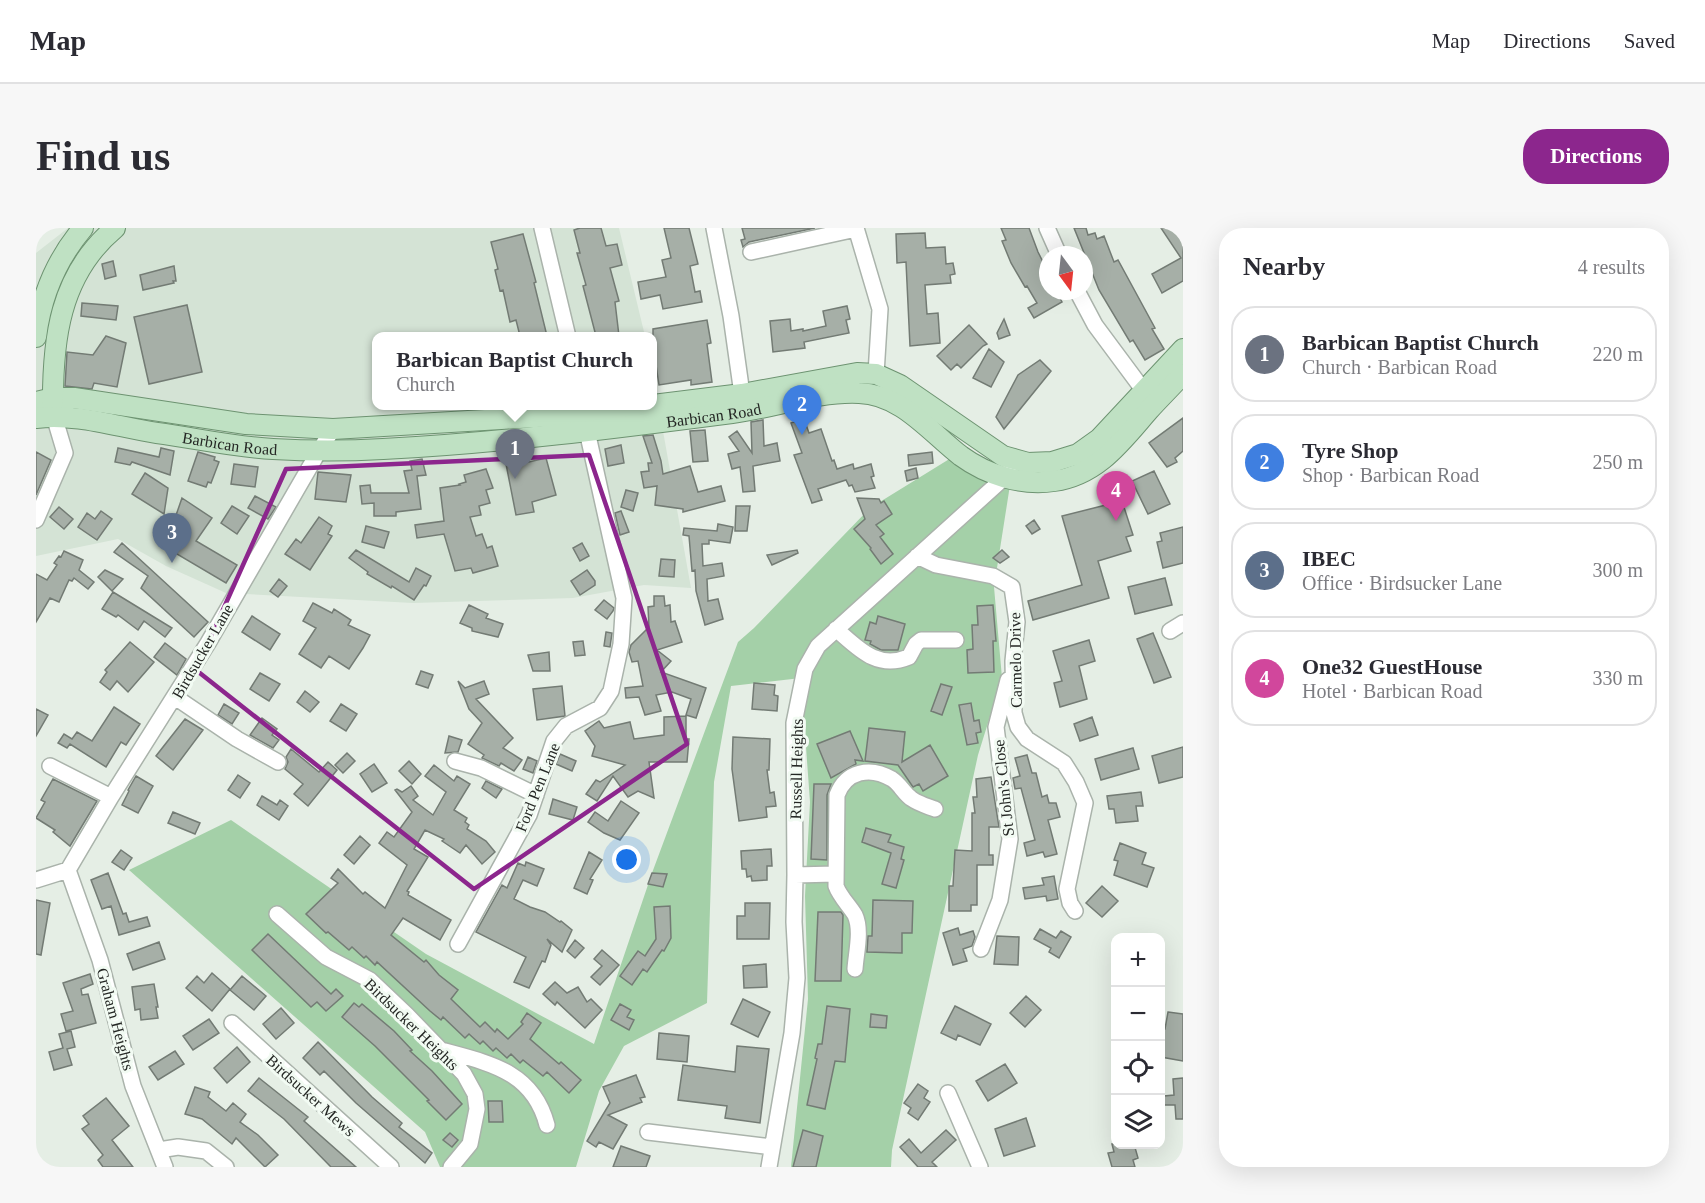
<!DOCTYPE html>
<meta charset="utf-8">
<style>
:root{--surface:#fff;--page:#f7f7f7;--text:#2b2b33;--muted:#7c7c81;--line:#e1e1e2;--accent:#8c268d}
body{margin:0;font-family:"Times New Roman",serif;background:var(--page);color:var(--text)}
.controls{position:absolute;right:18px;bottom:18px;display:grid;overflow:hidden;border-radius:12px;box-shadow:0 6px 24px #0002}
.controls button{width:54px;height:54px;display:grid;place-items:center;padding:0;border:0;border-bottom:2px solid var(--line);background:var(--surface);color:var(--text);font:30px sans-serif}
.compass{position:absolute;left:1003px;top:18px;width:54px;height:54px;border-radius:50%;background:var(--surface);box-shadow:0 6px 24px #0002;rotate:165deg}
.you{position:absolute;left:591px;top:632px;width:21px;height:21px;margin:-15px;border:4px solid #fff;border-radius:50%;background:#1a73e8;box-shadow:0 0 0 9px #1a73e833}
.badge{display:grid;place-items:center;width:39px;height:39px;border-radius:50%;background:var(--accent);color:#fff;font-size:20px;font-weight:700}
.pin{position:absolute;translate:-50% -50px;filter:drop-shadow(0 2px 3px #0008)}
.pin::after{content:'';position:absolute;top:32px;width:21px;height:18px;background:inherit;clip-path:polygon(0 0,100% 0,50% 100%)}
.popup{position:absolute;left:336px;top:104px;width:285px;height:78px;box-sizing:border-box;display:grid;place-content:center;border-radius:12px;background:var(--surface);filter:drop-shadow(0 2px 4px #0005);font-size:20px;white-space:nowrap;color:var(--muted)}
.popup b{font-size:22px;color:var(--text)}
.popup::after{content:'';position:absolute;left:50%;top:100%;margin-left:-12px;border:12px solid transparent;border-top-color:var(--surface)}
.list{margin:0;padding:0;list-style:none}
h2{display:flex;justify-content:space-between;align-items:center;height:78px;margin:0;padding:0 24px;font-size:26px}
h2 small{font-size:20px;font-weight:400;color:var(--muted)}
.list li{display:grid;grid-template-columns:39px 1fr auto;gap:18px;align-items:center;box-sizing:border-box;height:96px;margin:0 12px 12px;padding:0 12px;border:2px solid var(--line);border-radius:24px}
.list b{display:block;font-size:22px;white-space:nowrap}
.list p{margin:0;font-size:20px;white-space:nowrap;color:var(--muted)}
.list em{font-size:20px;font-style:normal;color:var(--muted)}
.icon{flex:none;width:33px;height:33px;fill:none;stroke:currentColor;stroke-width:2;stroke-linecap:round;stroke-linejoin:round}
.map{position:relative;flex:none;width:1147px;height:939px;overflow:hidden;border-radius:24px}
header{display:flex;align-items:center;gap:36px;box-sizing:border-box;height:84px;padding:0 30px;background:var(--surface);border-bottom:2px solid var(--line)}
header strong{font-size:28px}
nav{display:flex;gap:33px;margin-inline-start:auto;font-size:21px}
.intro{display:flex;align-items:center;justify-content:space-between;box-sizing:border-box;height:144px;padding:0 36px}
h1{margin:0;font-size:42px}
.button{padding:15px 27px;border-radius:24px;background:var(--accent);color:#fff;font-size:21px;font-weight:700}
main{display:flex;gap:36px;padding:0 36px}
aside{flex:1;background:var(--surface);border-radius:24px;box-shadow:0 6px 24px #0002}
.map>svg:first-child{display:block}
</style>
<header>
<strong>Map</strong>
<nav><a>Map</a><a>Directions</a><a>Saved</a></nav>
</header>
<div class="intro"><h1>Find us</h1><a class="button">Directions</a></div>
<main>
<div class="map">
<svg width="1147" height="939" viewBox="0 0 1147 939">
<rect width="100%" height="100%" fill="#e5eee5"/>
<!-- built -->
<path fill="#d4e3d5" d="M32 0H583L609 108 341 109V178H617V147L655 360 608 357 537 370 377 375 190 365 130 338 82 311 0 328V25Z"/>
<!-- green -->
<path fill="#a4d0a8" d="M915 230 974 257 958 359 966 450 942 527 856 922 855 939H755L772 771 769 668 774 574 765 450 695 458 678 554 671 775 588 818 563 863 540 939H404L389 904 93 642 195 592 390 726 558 816 616 645 702 414 718 400 834 280Z"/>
<!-- building -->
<path fill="#a6afa7" stroke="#737b74" stroke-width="1.5" d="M544 0H565L570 18 581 16 586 37 574 40 583 73 579 74 583 108H560L547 58 550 57 541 25H544L538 2Z
M628 0H653L662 36 654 38 659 64 664 63 666 74 627 81 624 67 605 71 602 54 630 49 626 32 635 30Z
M706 0H779L713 14 707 19 705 12 709 11Z
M965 0H993L1002 24 1012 44V63H1020L1026 74 998 90 992 80 1001 75 991 58 989 59 975 35 966 13 970 12Z
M1038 0H1050L1052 7 1059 5 1061 11 1068 8 1078 34 1082 32 1119 100 1116 101 1128 121 1109 132 1097 112 1094 114 1063 62Z
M1125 0H1147V53L1126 65 1116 46 1145 30Z
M889 5 890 20 909 19 910 36 917 35 919 46 914 47 915 55 889 57 891 86 902 85 904 115 874 118 870 34 861 35 860 6Z
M487 6 500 54 498 55 511 108H484L480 92 474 94 467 62 464 63 459 42 462 41 455 14Z
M77 33 80 48 69 51 66 36Z
M138 38 140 53H137L138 55 107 62 104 47Z
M46 75 82 78 80 92 45 88Z
M151 77 166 144 113 156 98 89Z
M811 78 814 91 810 92 813 105 768 114 769 120 737 124 734 93 754 91 755 103 767 101V103L790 98 787 83Z
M968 91 974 107 963 111 961 105Z
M671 92 675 115 671 116 676 154 655 157V152L623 157 617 117V101Z
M933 97 951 116 947 118 925 140 921 136 915 142 901 128Z
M70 108 90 115 81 159 58 155 56 161 29 158 31 124 57 127Z
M953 121 968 134 955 159 937 150Z
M1004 132 1015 143 968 201 960 189 982 147Z
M1147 190V223L1139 230 1141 234 1131 239 1113 215Z
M768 191 773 205 785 201 796 233 798 232 801 241 817 236 818 241 835 236 838 248 835 249 839 260 819 264 816 257 813 258 810 252 782 261 786 272 776 275 758 227 766 225 755 195Z
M727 192 728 218 741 215 744 233 717 238 719 263 707 264 704 239 696 241 692 226 703 223 693 209 701 203 716 225 715 194Z
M669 202 672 233 657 234 654 203Z
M617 207 625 233 627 246 654 238 662 264 685 258 689 273 647 284V281L619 277 621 258 608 260 605 244 613 243 612 235H616L607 208Z
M585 217 588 235 572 238 569 221Z
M82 220 123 229 125 220 138 223 134 247 96 234 94 237 79 234Z
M0 224 15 232 0 267Z
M162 224 179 229 178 232 183 234 175 255 172 254 170 259 152 253Z
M896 224 897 235 873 238 872 227Z
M510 230 520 267 496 274 498 284 480 287 470 236 488 233 489 235Z
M386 231 390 247 381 248 385 281 360 284V288H338V275L326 276 324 258 334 257 335 265H373L368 243 376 242 374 233Z
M198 236 222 239 219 259 195 256Z
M880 240 882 250 871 253 869 243Z
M450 241 457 260 450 262 454 275 443 278 445 287 434 289 440 308 446 306 451 320 456 318 462 338 437 345 435 340 419 343 408 306 381 310 379 297 408 293 404 260 424 257 423 256 430 254 428 247Z
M1118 243 1134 276 1112 286 1096 253Z
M282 244 315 247 310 274 279 271Z
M109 245 132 260 128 286 96 266Z
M590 262 602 265 597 283 585 279Z
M219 268 240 279 232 291 212 280Z
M146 270 176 290 160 313 201 337 190 355 129 319Z
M821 270 843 271 845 275 848 273 856 286 840 297 848 306 844 309 857 326 845 336 834 321 835 320 818 301 829 291Z
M1086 273 1097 307 1090 309 1095 323 1062 333 1073 370 997 392 992 373 1046 357 1026 288Z
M196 278 213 288 201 306 185 295Z
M700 278H714L711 303H699Z
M23 279 37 291 28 301 14 289Z
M65 283 76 291 61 312 42 299 51 285 59 291Z
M585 283 593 304 584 307 579 285Z
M283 289 296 298 292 306 296 308 274 342 249 326 260 311 265 315Z
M998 292 1004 301 996 306 990 298Z
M682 296 697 299 694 315 673 312V316H666L667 338 686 335 688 348 671 351 672 373 682 371 687 391 669 397 660 363 659 342 656 343 653 308 647 307 648 300 681 303Z
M330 298 353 304 348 320 326 314Z
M1147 299V335L1127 340 1121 314 1126 313 1124 305Z
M86 315 172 394 158 409 105 360 112 348 78 324Z
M546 315 553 328 544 333 537 320Z
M320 322 373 354 380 340 395 348 390 358 388 357 378 372 356 358 355 360 331 346 332 344 313 330Z
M761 322 762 325 736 337 731 327Z
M966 322 973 329 964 335 957 330Z
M28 323 47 332 43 342 58 354 52 361 38 350 36 353 33 352 23 374 14 370 0 394V346L11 352 21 337 18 335 23 328 25 329Z
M625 331 639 332 638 349 623 348Z
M69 342 87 351 76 363 62 349Z
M551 342 559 353V357L544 367 535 353Z
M1129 350 1136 377 1099 386 1092 359Z
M243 351 251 358 242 369 234 363Z
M77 364 113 386 136 400 129 409 108 393 102 402 82 387 80 389 66 381Z
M618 368H628L629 378 634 377 635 394 639 393 646 414 621 422 635 433 625 444 670 460 660 490 650 487 655 471 636 464 620 467 625 483 609 487 603 469 590 470 589 460 607 458 602 433 596 434 593 424 595 417 613 399 612 379 618 378Z
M568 372 578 380 577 383 571 391 559 382Z
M277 375 296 385 298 381 315 392 312 397 334 407 327 420 313 441 293 428 285 440 263 426 280 400 267 393Z
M433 377 452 386 450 390 467 396 462 409 436 403V400L424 395Z
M957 377 960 413H957L958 444 932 445 931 422 937 421 936 397H942L941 378Z
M216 388 244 406 234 422 206 404Z
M842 388 869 396 862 422H845L834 416 835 413 829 412 834 394 840 396Z
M570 404 576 405 574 419 568 418Z
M1117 405 1135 449 1118 455 1101 411Z
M1053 412 1059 433 1043 438 1051 471 1024 479 1018 455 1026 453 1017 423Z
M547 413 549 427 539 428 537 414Z
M94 414 118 434 92 464 81 453 74 462 64 454 71 444 69 442Z
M129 415 150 431 141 447 118 429Z
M513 424 514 443H497L492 427Z
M385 443 397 447 392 460 380 456Z
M224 445 244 456 233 473 214 461Z
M422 453 429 460 448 453 453 466 440 471 477 510 467 520 486 532 478 543 465 535 463 538 446 530 448 527 432 516 446 495 433 481Z
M718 455 739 457 738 467 742 468 741 483 716 481Z
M905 456 916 459 906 487 895 483Z
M526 458 529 488 501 492 497 461Z
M269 463 283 474 274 484 261 474Z
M935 475 938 493 943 492 945 504 940 505 942 515 931 517 923 477Z
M188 476 203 485 196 496 182 487Z
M305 476 321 486 310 503 294 493Z
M78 479 104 496 90 517 85 514 70 539 34 516 31 520 22 515 28 506 36 511 41 504 56 513Z
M0 481 12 487 0 508Z
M650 488V511H653L651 534H613L618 570 602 563 592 569 577 548 561 573 550 566 560 552 564 554 589 537 556 528 559 518 549 503 563 493 568 500 594 494 598 511 628 507V489Z
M1056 489 1062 507 1044 513 1038 496Z
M226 490 241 501 236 507 243 512 237 520 214 507Z
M149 491 167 502 137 542 120 528Z
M833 500 869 504 866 534 894 517 912 548 887 563 883 556 877 559 862 537 829 533Z
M814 503 827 533 819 532 820 536 795 550 781 516Z
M413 508 426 512 422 524 409 525Z
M697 509 734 511 733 542H731L734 565 738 564 740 578 730 579 731 589 703 593 696 541Z
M1147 519V549L1123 555 1116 528Z
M1097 520 1103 541 1065 552 1059 531Z
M255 521 283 544 292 534 301 542 272 578 258 566 267 556 249 541 252 534 250 529Z
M311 525 319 533 307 545 299 537Z
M524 526 540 533 536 543 520 536Z
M991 527 996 545H1000L1006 569 1011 567 1013 575H1020L1024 589 1012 592 1021 626 1009 629 1007 624 991 628 988 615 999 612 985 560 979 561 977 550 984 548 979 530Z
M492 529 501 533 497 545 487 541Z
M373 533 385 546 376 556 363 543Z
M338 536 351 555 336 564 324 546Z
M398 537 418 553 421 548 434 556 418 582 431 590 429 594 433 597 431 601 450 613 459 624 446 636 430 617 424 625 406 613 408 611 389 602 378 621 392 629 371 663 373 664 372 667 415 692 404 712 367 690 355 707 388 734 390 732 403 747 422 762 415 771 444 799 449 794 459 804 461 801 472 811 487 796 485 794 491 785 505 795 494 811 523 836 525 834 545 852 533 865 511 844 507 848 487 832 484 835 475 826 471 830 460 820 457 823 447 813 444 816 433 806 429 810 407 789 405 792 394 783 341 734 339 737 330 728 328 730 316 719 313 722 292 704 290 705 270 686 302 655 295 650 302 641 327 666 329 664 349 680 371 637 343 615 351 604 358 609 376 584 359 562 361 561 366 564 375 558 382 568 377 572 397 587 410 564 389 548Z
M202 547 214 555 204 570 192 562Z
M100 548 117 558 102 585 86 577 93 563 92 562Z
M955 549 963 599H953V627H957V637H941V677H935V683H913V658H917L919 622 936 623V585H939L937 569H941L940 551Z
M17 551 61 573 34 618 17 604 19 602 0 590 9 574 5 572Z
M450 553 466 561 460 570 446 560Z
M778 556H795L791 567V632L775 631Z
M1105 564 1107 578H1100L1102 593 1080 595 1078 581H1073L1071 568Z
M226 568 241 577 244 572 252 578 243 592 221 577Z
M517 571 541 579 537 592 513 586Z
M585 573 603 585 584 612 568 605 552 594 559 584 572 593Z
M137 584 164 595 159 606 132 595Z
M830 600 855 607 852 614 868 619 865 631 868 632 860 660 846 656 855 625 826 614Z
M324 608 334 617 318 636 308 627Z
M1084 615 1110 625 1106 636 1118 640 1111 659 1078 647 1082 633 1078 632Z
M735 621 736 638H731V652L716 653 715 648 711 649 710 641H706L705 623Z
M85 622 96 630 88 642 76 634Z
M553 624 566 632 554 651 557 652 551 666 538 660Z
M490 634 508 641 501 658 487 652 478 671 494 679 509 684 524 694 525 693 536 702 526 724 511 711 515 717 509 734 506 733 493 760 478 754 490 729 440 704 466 657 471 660 482 635 489 638Z
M72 645 87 686 90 685 93 694 111 689 114 698 83 707 75 678 66 681 55 652Z
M616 645 631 646 627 659 612 656Z
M1018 648 1022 671 1011 673 1010 668 989 671 987 660 1008 657 1006 650Z
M1066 658 1082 673 1066 689 1050 675Z
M0 672 14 675 5 727 0 726Z
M837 672 877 673 876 705H866V725L831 724 832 708H836Z
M709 675H734L733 711H701V688H709Z
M634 678 635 710 628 723 626 722 611 744 607 741 596 757 584 748 602 723 609 728 620 711 618 679Z
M782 684H805L807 687 805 753H779Z
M922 700 924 707 937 703 939 709 936 718 927 721 931 733 917 737 907 705Z
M1004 701 1020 710 1025 703 1035 709 1023 730 1013 724 1015 720 998 711Z
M232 706 295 766 300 761 307 768 290 783 281 774 275 779 216 722Z
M961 708 983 709 982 737 958 736Z
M539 712 548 720 539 730 531 723Z
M123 714 129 731 97 742 91 726Z
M566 722 583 737 564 757 555 749 566 738 558 731Z
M730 736 731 759 708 760 707 738Z
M176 745 194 761 176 783 150 760 161 748 168 755Z
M54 746 57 756 45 761 46 767 52 766 60 795 30 803 25 786 37 783 27 755Z
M206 748 230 768 218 782 194 762Z
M519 754 531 765 542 759 551 774 555 771 566 782 549 800 521 774 519 777 507 766Z
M118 756 122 779H120L122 790 105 792 104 781 99 782 96 759Z
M990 768 1005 782 989 799 974 785Z
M707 771 734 784 722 809 695 796Z
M318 775 323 779 326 776 358 803 376 822 374 823 396 843 426 876 410 892 391 873 393 872 339 818 306 789Z
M584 776 595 782 591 789 598 792 593 802 575 792Z
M791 778 814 781 809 834 799 833 789 881 771 877 781 831 779 830 782 816H786Z
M919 778 955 796 944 817 922 807 920 812 905 805Z
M245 780 258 795 240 811 227 796Z
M1132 784 1147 786V833L1125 829V801H1129Z
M835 786 851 788 850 800 834 799Z
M173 791 183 805 157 822 147 808Z
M35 803 39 819 31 821 36 837 18 842 13 824 27 820 23 806Z
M623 805 653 808 651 834 621 831Z
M282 814 336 869 366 895 363 899 396 925 389 935 320 875 288 843 284 847 267 830Z
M701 818 733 821 724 895 689 890 691 878 642 872 647 837 699 844Z
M201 819 214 834 191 855 178 840Z
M139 823 148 836 122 852 113 839Z
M969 836 981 855 952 873 940 853Z
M600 847 609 869 604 870 606 874 572 887 591 897 577 921 563 914 560 919 551 913 574 875 567 859Z
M223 850 272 889 268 893 320 939H295L248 891 212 863Z
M1147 850V891H1140L1139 877H1128V868L1138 867 1137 851Z
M882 856 892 863 888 870 894 874 882 892 872 885 875 880 868 875Z
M159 859 174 864 172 869 190 883 197 875 210 886 204 894 222 907 242 927 229 939 200 910 196 916 166 891 149 886Z
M70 870 93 898 76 912 97 939H67L62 932 67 927 46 901 53 896 47 888Z
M452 873H466L467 894H453Z
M990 890 999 918 968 928 959 901Z
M767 902 787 908 780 939H757Z
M910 902 920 912 896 934 901 939H882L864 919 873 911 885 925Z
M414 905 422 912 416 919 407 912Z
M1076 916H1098L1102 930 1097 932 1099 939H1076L1072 925 1078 924Z
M585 918 614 928 610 939H577Z"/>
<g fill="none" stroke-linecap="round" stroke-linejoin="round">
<defs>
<path id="minor" d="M506 0 532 109
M678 0 695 88 706 166
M820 0 844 81 840 146
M1011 0 1023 27
M715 24 820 1
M1041 63 1059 97 1108 163
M0 292 29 225 18 188
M881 328 900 337 957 348 976 359 981 394 977 433 978 485 982 499 991 511 1028 535 1040 554 1049 575 1031 661 1034 675 1039 683
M800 401C823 421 841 442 873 429L880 416 885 412H920
M1134 403 1147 395
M139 469 201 511 242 534
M419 533 445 540 500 567
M14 538 75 569
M32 642 75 569 172 415 283 223 297 201
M32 642 64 732 97 858 129 939
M759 647 799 646
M0 652 32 642
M241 686 290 729 334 752 371 787 428 846 439 866 441 881 434 916 415 939
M422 716 493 587 518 513 530 498 564 480 575 463 585 416 588 370 551 203
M945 721 964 672 974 611 960 499 972 452
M819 741C820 725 826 702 819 687 813 677 804 669 800 658L801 567C810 543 834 538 856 551 864 556 868 566 876 571 883 576 891 578 899 581
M196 795 355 939
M405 822C453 835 497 843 511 897
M912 865 944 939
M612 904 736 919
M123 922 142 919 170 923 190 939
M733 939 756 805 761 750 758 694 759 647 758 495 769 441 782 418 969 249 974 242"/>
<g id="major">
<path d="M0 109C5 68 20 32 47 0"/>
<path d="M0 174 17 170H38L210 196 297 201 550 186 615 178"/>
<path d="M617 177 706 166 821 145 840 146 864 157 967 228 992 235 1016 234 1042 226 1063 211 1147 121"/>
<path d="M17 182C16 113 23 47 79 0"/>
<path id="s1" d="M0 190C41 185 81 199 121 205 159 210 198 219 237 221 273 223 311 223 347 221 464 215 580 200 696 185 738 180 780 163 823 165 865 166 894 204 925 228 951 247 986 258 1018 253 1062 247 1086 213 1113 182 1124 170 1136 158 1147 146"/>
</g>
</defs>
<!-- minor casing -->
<use href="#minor" stroke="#aab3ab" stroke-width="18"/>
<!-- major casing -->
<use href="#major" stroke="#6d9371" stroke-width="22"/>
<!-- minor -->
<use href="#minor" stroke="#fff" stroke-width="15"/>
<!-- major -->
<use href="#major" stroke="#bfe1c3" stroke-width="20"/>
</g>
<!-- marked area -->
<path fill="none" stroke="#8c268d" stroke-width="4.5" stroke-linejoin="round" d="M553 227 651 516 438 661 160 442 250 241Z"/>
<g text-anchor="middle" stroke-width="6" stroke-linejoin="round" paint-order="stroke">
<!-- street labels -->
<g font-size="16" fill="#242724" stroke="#f2fbf3">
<text dy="6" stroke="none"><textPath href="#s1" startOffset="682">Barbican Road</textPath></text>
<text dy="6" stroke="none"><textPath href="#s1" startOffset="196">Barbican Road</textPath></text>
<text transform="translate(166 423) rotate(-60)" y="6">Birdsucker Lane</text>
<text transform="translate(979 432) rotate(-91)" y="6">Carmelo Drive</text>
<text transform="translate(760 541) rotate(-89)" y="6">Russell Heights</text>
<text transform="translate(501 559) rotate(-68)" y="6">Ford Pen Lane</text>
<text transform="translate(967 560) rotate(-96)" y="6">St John's Close</text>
<text transform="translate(80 791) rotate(75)" y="6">Graham Heights</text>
<text transform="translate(376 796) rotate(44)" y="6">Birdsucker Heights</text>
<text transform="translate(275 867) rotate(42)" y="6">Birdsucker Mews</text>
</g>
</g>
</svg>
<div class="controls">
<button>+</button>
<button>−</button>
<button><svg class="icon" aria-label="locate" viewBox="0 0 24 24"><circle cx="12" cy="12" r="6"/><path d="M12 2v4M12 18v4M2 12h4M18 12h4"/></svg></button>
<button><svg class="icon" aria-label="layers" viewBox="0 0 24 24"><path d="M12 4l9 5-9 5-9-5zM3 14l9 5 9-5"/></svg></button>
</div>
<svg class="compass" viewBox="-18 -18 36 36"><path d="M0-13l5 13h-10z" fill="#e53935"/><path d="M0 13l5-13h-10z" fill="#7c7c81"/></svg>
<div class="you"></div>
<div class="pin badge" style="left:479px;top:251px;background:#6b7280">1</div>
<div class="popup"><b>Barbican Baptist Church</b>Church</div>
<div class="pin badge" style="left:766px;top:207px;background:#3f7fe0">2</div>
<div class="pin badge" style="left:136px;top:335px;background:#5c6f8a">3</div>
<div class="pin badge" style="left:1080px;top:293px;background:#d1479c">4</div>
</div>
<aside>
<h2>Nearby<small>4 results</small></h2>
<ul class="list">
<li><span class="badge" style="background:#6b7280">1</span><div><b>Barbican Baptist Church</b><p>Church · Barbican Road</p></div><em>220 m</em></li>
<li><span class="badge" style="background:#3f7fe0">2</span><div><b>Tyre Shop</b><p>Shop · Barbican Road</p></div><em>250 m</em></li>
<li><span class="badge" style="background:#5c6f8a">3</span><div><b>IBEC</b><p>Office · Birdsucker Lane</p></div><em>300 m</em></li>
<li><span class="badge" style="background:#d1479c">4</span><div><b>One32 GuestHouse</b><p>Hotel · Barbican Road</p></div><em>330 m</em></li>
</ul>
</aside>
</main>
